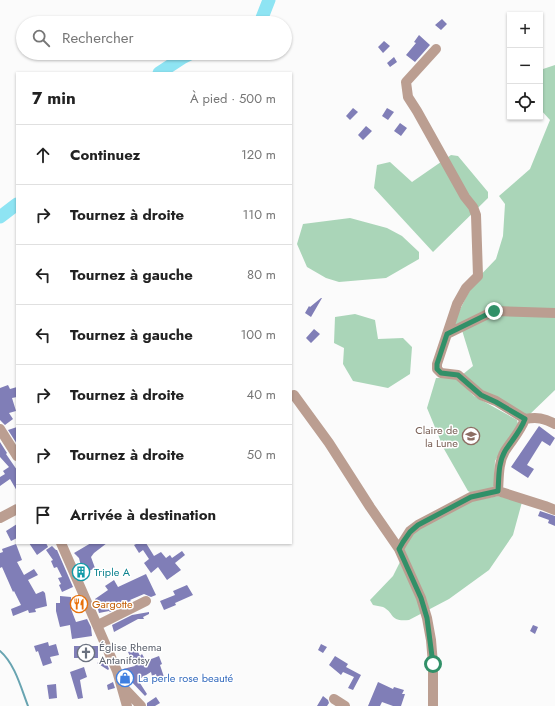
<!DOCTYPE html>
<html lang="fr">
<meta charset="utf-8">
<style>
:root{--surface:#fff;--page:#f6f6f6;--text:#222;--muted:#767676;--line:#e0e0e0}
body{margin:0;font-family:Jost,sans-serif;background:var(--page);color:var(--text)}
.controls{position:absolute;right:12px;top:12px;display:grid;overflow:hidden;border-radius:0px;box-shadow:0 1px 3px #0004}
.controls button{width:36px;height:36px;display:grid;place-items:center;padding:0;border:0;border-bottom:1px solid var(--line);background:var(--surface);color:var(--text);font:20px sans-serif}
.stop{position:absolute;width:12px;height:12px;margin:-9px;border:3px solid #319068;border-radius:50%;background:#fff}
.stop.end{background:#319068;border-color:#fff;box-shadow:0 1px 4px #0008}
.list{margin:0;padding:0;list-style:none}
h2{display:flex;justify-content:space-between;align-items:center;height:52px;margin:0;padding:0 16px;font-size:17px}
h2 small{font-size:13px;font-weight:400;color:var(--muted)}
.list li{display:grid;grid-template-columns:26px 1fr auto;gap:12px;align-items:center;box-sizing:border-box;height:60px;padding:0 16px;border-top:1px solid var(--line)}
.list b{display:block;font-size:15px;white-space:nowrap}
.list em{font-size:13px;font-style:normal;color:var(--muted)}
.icon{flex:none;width:22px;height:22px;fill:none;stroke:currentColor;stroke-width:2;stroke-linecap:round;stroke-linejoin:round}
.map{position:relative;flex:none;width:555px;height:706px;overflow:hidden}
.search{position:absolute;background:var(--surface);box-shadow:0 1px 3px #0004;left:16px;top:16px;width:276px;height:44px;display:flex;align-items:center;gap:10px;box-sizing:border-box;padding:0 14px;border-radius:22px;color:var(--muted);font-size:15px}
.panel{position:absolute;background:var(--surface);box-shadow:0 1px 3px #0004;left:16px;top:72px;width:276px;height:472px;border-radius:0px}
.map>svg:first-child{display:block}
</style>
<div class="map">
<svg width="555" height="706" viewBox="0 0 555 706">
<rect width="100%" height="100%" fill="#fbfbfb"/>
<!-- green -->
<path fill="#aad5b8" d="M555 65V390L528 416 485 394 462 375 473 366 461 327 449 331 474 282 496 259 503 236 505 204 499 196 530 169 550 120 540 109V70Z
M451 155 458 156 488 192V198L433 252 374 188 377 165 390 162 412 182Z
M350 218 387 228 402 236 419 252V259L386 278 339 282 326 278 307 267 297 244 303 224Z
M355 314 375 320 378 339 403 338 412 347 410 374 388 388 353 381 343 364 344 348 334 343 335 317Z
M436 378H457L474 396 517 420 518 424 495 461 494 486 491 489 474 494 468 491 444 449 427 408Z
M498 496 522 502 513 535 489 570 449 599 409 620C389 622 395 613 383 607 380 606 376 606 373 605L370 600 393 576 401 560 400 554 414 530 472 501Z"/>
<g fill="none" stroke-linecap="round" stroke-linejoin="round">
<!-- stream -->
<path stroke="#68a4b1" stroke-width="2" d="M0 651C15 664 21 688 28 706"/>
<!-- river -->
<path stroke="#8ee4f3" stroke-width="13" d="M260 23 269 0
M159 73 182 58 192 53
M0 217 17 204"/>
</g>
<!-- building -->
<path fill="#807eb7" d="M442 19 447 24 441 30 435 25Z
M419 35 430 45 415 62 406 55 416 43 414 42Z
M384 41 390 46 383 53 378 47Z
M394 57 397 62 390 67 387 63Z
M353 108 358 112 350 120 346 116Z
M387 108 394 112 388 120 382 116Z
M400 123 407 128 401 136 394 131Z
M366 126 372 131 363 140 358 135Z
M321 298H322L311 317 305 313 309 306 310 307Z
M314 329 320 334 311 343 306 338Z
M8 385 10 389 17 387V397L12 398 16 411 9 413 13 419 5 425 0 420V388Z
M539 426 555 438 550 446 542 441 527 465 534 469 528 478 511 467Z
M17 427V444L8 430Z
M0 442 7 453 6 454 17 470V491L10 479 0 486V477L5 474 3 471 9 467 0 457Z
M540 511 555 516V526L548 523 549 520 538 516Z
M17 524V538L11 541 6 531Z
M29 543H46L48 547 37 555Z
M91 543H107L94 553 91 557 95 568 85 573 87 576 83 577 78 567 81 566 79 558 74 553Z
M138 543H146L154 556 161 552 166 558 170 555 172 558 182 551 185 555 175 563 181 570 167 580 158 567 151 573 144 563 149 559 143 550 139 553 134 545Z
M16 544 22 560 17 562 24 575 34 569 38 575 28 580 36 594 43 591 45 593 47 606 35 609 36 612 29 613 28 610 13 616 11 609 21 605 14 591 13 592 2 567 0 568V553L3 552 2 549Z
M52 546 56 550H57L73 587 62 592 59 585 61 584 58 578 62 577 57 567 54 568 51 561 53 560 46 550Z
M146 574 156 595 151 597 144 594 130 600 131 601 110 612 109 611 99 613 95 599 108 590 105 586 114 580 118 587Z
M187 585 193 595 175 603 176 605 164 610 160 601 175 595 173 591Z
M60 596 71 597V602L79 600 82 606 71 609 76 622 87 619 91 627 92 636 72 639 70 625 60 627 56 611V603H60Z
M149 612V614L143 617 144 619H138L114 632 112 625 132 615Z
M533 625 538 627 535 634 530 631Z
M48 642 49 646 56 644 59 655 50 657 52 663 43 666 38 651 36 652 34 646Z
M321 644 327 647 323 653 318 650Z
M74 646H98V658H74Z
M137 650 140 656 142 654 146 661 159 656 162 664 160 665 164 677 157 679 156 674 152 676 151 672 138 680 147 694 145 696 129 679 126 680 123 669 135 666 128 652Z
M335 656 348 664 346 667 361 675 353 690 348 688 354 677 343 672 341 675 329 665Z
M105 660 109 669 108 670 97 663Z
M84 667 87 677 80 680 83 698 78 699 70 672Z
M113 682 115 688 108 690 107 685Z
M378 682 393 689 394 687 404 690 402 694H405L401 706H393L382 702 380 706H368Z
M56 684 57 698 49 699 47 685Z
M323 696 328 700 329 703 327 706H317Z
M156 697 160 703 155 706H147V703Z"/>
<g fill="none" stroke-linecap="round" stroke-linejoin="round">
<!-- minor -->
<path stroke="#bb9e91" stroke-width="10" d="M436 49 406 82 408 97 417 111 465 197 473 207 476 215 478 276 466 288 457 304 437 364V369L441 373 458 375 481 395 496 401 525 419C537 417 544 418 555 424
M447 334 494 311 555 313
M294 395 329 443 370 507 399 549 421 598 427 618 431 640 433 664V706
M0 429 17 456
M498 491C499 478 498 463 505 451 512 440 520 432 525 419
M0 518 17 509
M61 543 117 671 127 706
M399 549 403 542 410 531 418 525 471 497 498 491 545 506 555 510
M98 625 146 601
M122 686 141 706
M334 699 345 706"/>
</g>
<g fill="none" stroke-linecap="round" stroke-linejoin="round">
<!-- route -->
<path stroke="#319068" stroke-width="5" d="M433 664 427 618 421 598 399 549 403 542 410 532 418 525 471 497 498 491C499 478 498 463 505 451 512 440 520 432 525 419L496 402 481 395 458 375 441 373 437 369V364L447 334 494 311"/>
</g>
<!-- icons -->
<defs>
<symbol id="school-ring" viewBox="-11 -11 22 22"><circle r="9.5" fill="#fff" stroke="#8d6e63" stroke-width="1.5"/><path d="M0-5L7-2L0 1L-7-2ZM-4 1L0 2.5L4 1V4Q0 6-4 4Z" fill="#8d6e63"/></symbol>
<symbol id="building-ring" viewBox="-11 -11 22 22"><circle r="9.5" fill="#fff" stroke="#0f9aa8" stroke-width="1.5"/><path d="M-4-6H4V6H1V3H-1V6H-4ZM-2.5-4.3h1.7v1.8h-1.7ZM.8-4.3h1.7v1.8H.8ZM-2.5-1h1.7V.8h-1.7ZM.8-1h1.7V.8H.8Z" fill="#0f9aa8"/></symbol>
<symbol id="restaurant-ring" viewBox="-11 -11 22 22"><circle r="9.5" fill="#fff" stroke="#e8710a" stroke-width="1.5"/><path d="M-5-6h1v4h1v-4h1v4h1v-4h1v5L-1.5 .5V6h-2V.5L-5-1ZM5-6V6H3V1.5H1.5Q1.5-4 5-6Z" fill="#e8710a"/></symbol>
<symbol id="church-ring" viewBox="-11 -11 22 22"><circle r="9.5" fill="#fff" stroke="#6b7280" stroke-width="1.5"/><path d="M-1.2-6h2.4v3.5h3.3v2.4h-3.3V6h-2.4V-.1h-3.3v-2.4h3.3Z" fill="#6b7280"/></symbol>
<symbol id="shop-ring" viewBox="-11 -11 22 22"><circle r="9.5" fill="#fff" stroke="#3f7fe0" stroke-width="1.5"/><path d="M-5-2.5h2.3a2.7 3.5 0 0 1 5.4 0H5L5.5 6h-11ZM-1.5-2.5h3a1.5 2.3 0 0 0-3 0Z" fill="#3f7fe0"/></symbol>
</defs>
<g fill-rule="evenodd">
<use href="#school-ring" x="461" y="426" width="20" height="20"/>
<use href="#building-ring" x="71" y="562" width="20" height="20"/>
<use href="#restaurant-ring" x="69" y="594" width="20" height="20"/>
<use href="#church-ring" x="76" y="643" width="20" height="20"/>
<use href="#shop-ring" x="115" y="668" width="20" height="20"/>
</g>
<g text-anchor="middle" stroke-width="3" stroke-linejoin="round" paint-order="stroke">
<!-- education labels -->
<g font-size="11" fill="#785e54" stroke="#fff" text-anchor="end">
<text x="458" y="434">Claire de<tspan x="458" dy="13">la Lune</tspan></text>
</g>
<!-- culture labels -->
<g font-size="11" fill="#0d838f" stroke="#fff" text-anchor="start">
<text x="94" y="576">Triple A</text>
</g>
<!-- food labels -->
<g font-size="11" fill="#c56008" stroke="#fff" text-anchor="start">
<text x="92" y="608">Gargotte</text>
</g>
<!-- worship labels -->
<g font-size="11" fill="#5b616d" stroke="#fff" text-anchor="start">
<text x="99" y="651">Église Rhema<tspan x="99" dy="13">Antanifotsy</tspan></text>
</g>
<!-- shop labels -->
<g font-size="11" fill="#366cbe" stroke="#fff" text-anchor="start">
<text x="138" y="682">La perle rose beauté</text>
</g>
</g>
</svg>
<div class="controls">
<button>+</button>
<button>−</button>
<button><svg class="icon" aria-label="locate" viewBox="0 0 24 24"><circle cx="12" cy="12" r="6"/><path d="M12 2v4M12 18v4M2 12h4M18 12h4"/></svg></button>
</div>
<div class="stop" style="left:433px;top:664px"></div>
<div class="stop end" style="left:494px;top:311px"></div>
<div class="search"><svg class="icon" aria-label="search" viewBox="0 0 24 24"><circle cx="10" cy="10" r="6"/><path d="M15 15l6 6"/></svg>Rechercher</div>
<section class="panel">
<h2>7 min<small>À pied · 500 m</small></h2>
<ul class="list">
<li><svg class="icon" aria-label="ahead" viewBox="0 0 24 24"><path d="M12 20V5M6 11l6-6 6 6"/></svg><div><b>Continuez</b></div><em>120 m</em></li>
<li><svg class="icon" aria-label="right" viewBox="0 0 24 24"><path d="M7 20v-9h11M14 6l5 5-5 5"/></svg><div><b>Tournez à droite</b></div><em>110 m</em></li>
<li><svg class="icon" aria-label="left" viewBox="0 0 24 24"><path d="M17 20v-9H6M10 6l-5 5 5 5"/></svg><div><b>Tournez à gauche</b></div><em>80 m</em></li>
<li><svg class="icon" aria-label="left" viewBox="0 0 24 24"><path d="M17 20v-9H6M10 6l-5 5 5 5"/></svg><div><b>Tournez à gauche</b></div><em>100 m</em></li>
<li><svg class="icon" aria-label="right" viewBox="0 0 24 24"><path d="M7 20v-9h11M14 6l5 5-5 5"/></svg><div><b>Tournez à droite</b></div><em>40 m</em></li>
<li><svg class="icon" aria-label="right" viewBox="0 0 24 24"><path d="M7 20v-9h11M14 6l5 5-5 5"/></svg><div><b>Tournez à droite</b></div><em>50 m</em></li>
<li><svg class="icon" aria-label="arrive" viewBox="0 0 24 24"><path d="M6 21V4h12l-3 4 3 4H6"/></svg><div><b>Arrivée à destination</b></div></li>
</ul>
</section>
</div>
